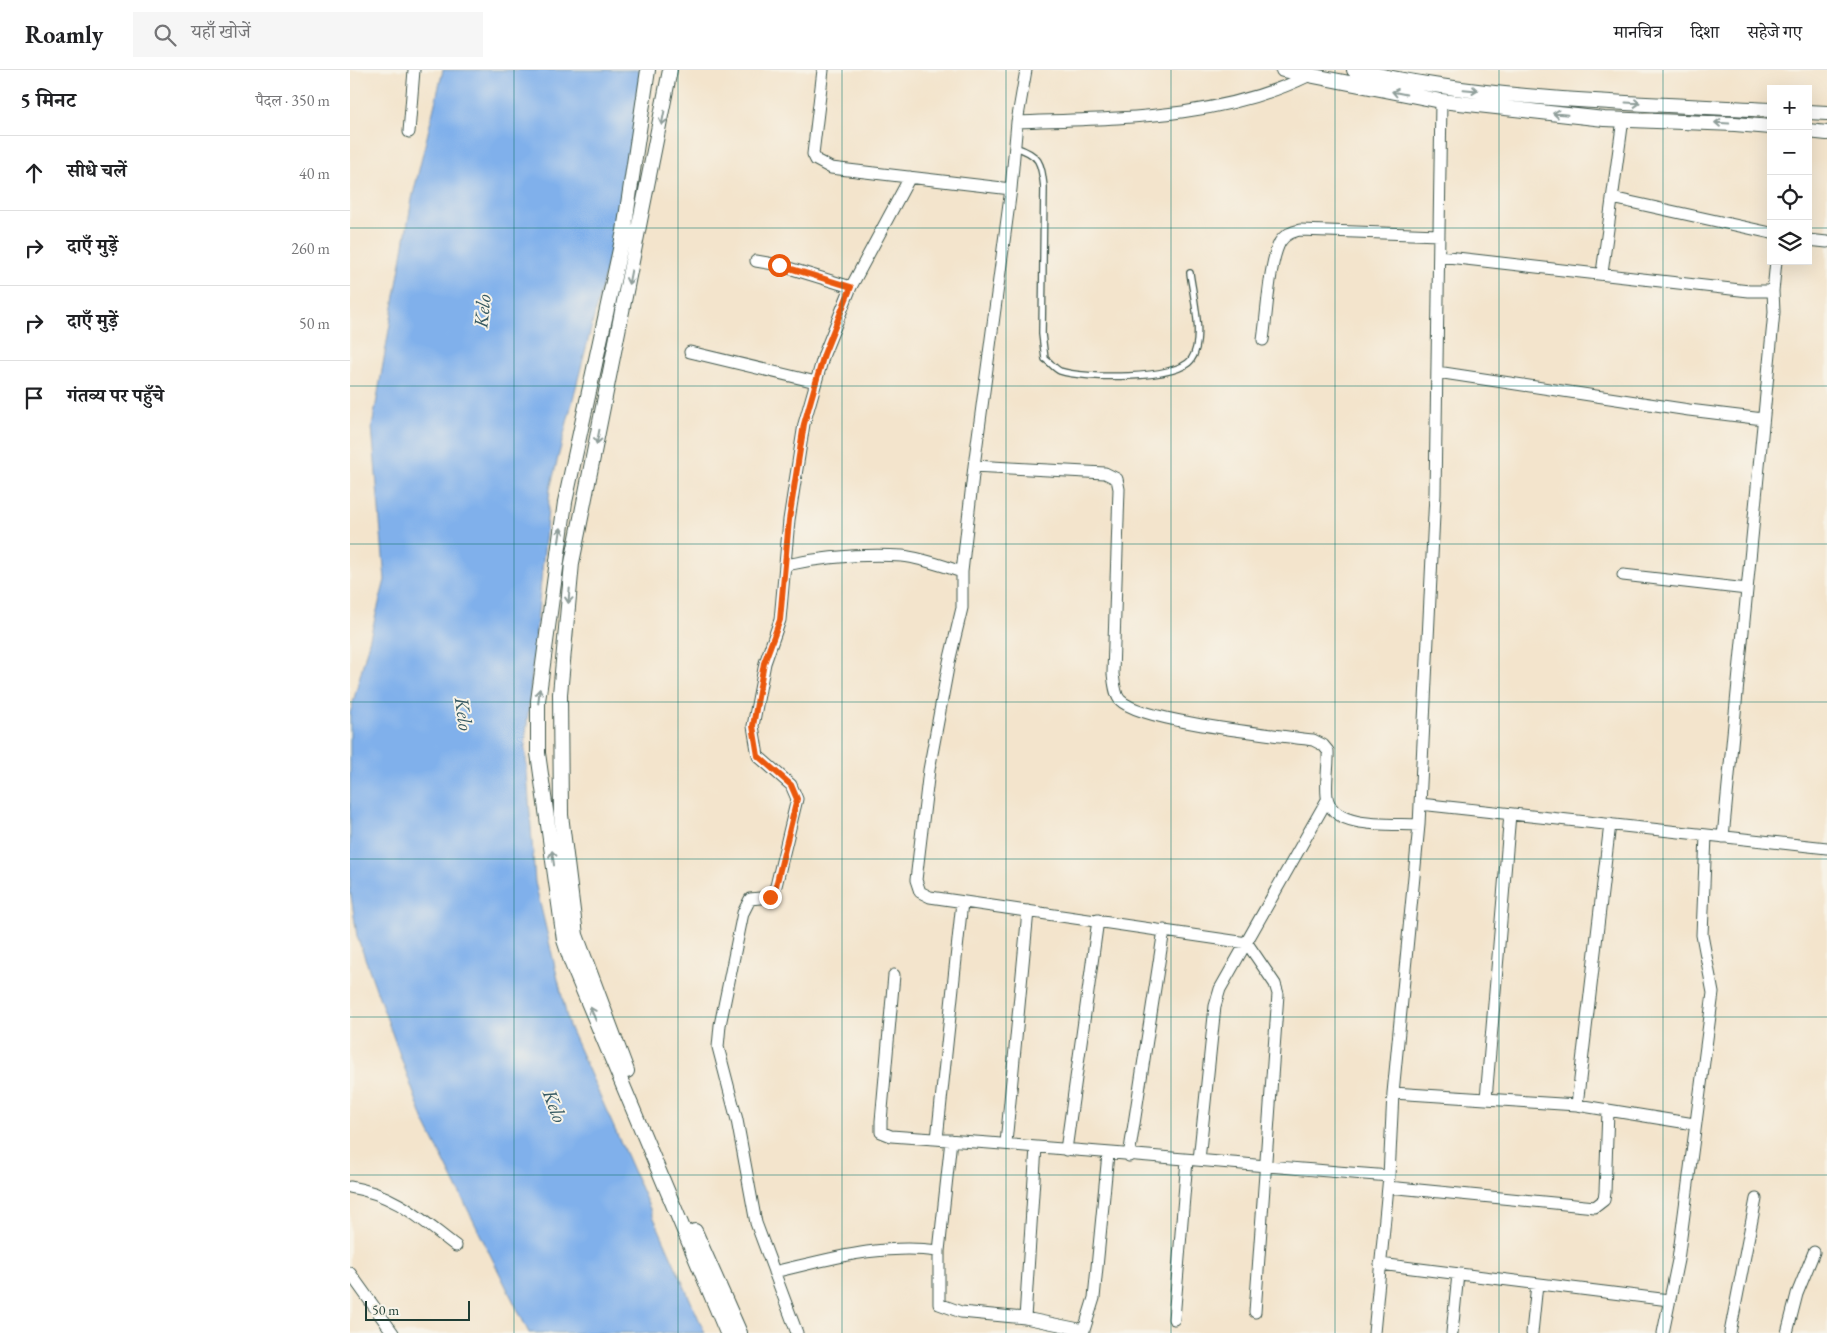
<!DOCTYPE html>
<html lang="hi">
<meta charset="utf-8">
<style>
:root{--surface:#fff;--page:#f6f6f6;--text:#202124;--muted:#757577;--line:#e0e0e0}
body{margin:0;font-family:"EB Garamond","Noto Serif Devanagari",serif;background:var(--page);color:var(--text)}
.controls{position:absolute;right:15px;top:15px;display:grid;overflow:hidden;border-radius:0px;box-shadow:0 5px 20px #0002}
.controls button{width:45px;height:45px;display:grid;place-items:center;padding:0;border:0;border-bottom:1px solid var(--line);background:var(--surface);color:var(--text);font:25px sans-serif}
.scale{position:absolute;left:15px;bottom:12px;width:105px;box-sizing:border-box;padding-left:5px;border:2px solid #1f3d34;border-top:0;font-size:14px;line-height:18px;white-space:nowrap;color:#1f3d34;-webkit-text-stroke:4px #f7f3e8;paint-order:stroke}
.stop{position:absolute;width:15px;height:15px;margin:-11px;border:4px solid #ea580c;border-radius:50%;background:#fff}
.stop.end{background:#ea580c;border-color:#fff;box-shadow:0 1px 5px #0008}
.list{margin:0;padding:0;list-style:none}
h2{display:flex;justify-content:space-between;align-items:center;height:65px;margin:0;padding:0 20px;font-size:21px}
h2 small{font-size:16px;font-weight:400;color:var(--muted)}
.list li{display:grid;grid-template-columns:32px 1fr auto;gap:15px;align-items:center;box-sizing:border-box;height:75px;padding:0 20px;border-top:1px solid var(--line)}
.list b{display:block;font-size:19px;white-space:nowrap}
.list em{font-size:16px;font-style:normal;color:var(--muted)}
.icon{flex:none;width:28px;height:28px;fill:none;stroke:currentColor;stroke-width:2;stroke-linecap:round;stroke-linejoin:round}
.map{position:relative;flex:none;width:1477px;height:1263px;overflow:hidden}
header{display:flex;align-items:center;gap:30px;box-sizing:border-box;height:70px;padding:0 25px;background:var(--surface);border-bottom:1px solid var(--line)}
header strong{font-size:24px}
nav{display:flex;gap:28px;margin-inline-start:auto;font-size:18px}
.search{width:350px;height:45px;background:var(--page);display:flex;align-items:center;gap:12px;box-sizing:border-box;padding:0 18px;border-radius:0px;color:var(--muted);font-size:19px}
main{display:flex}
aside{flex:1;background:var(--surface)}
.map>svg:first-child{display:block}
</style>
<header>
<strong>Roamly</strong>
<div class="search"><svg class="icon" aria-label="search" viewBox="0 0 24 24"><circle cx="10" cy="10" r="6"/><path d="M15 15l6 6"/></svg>यहाँ खोजें</div>
<nav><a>मानचित्र</a><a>दिशा</a><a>सहेजे गए</a></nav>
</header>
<main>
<aside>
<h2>5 मिनट<small>पैदल · 350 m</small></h2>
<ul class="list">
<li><svg class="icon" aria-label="ahead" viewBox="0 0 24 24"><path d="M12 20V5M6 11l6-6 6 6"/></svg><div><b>सीधे चलें</b></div><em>40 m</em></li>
<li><svg class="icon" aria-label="right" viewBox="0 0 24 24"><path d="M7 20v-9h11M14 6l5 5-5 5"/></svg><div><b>दाएँ मुड़ें</b></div><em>260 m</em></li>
<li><svg class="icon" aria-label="right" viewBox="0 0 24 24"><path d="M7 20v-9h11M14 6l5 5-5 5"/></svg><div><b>दाएँ मुड़ें</b></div><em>50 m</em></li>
<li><svg class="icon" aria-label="arrive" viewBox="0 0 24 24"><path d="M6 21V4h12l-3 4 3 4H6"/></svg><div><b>गंतव्य पर पहुँचे</b></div></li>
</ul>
</aside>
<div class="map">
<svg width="1477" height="1263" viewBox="0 0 1477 1263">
<rect width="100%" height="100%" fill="#f7f3e8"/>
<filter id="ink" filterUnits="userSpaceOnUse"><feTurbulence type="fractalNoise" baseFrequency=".02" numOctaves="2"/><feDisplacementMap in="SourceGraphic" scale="10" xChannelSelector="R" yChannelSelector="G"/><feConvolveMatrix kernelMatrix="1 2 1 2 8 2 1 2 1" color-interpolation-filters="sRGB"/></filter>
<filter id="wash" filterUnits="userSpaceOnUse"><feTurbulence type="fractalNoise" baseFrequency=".0096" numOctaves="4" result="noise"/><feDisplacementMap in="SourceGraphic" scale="20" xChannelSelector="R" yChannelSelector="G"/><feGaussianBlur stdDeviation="1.12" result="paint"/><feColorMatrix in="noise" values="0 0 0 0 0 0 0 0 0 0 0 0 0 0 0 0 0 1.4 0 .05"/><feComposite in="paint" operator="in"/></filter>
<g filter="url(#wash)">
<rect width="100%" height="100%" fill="#f3e4cc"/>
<!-- water -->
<path fill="#80b0eb" stroke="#507690" d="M93 0H296L283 94 200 419 175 675 185 812 219 956 355 1263H179L73 1049 7 866 0 819V644L35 510 22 357 62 129Z"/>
</g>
<g filter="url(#ink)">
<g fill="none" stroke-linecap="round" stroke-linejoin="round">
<defs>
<path id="service" d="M665 77C690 85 691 92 694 117L692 264 695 289C700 292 705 299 710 301 733 309 826 310 841 290 855 270 843 226 840 203"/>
<path id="minor" d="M473 0 463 84 466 90 481 98 661 119
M676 0 667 52 661 119 624 396 612 502V538L599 592 579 700 566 810 570 822 580 827 897 873 925 914 928 924 905 1242
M667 52C765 48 868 50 958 6
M59 62 64 0
M1262 128 1421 163
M1458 170 1477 172
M1089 186 1399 221H1423L1424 242 1373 767
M406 191 429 195 501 217
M1252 203 1273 49
M1423 221 1426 191
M913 270C917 245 919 192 930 172 935 164 942 162 950 160L1089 165
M340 282 466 312
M1087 302 1339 340 1413 349
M624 396 755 403 767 409 769 419 763 604C764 611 765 625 770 630 791 652 926 665 963 670L973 675 978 681C979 694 974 720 978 731 987 760 1044 753 1069 755
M436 495C473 487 514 484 552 486 572 488 593 496 612 502
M1273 505 1397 519
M1070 734 1477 778
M544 905 531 1051V1062L541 1066C707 1077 873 1093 1039 1106
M1043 1023 1227 1035 1344 1054
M1136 1029 1160 744
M1227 1035 1260 754
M587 1069 612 832
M601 1070 589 1181V1234L611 1242 675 1248 734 1260 733 1263
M656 1073 678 841
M716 1080 748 850
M779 1086 814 860
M849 1090 865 936 870 919 977 730
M0 1117C47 1125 69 1148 106 1176
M1038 1117 1245 1137 1254 1130 1255 1122 1258 1041
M1030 1194 1319 1230
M424 1202C480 1189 531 1173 589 1181
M0 1203 43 1263
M675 1248 686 1077
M824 1249 837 1090
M734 1260 744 1228 758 1084
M447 1263 406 1153 387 1050 368 977 370 955 393 843 400 829 420 827 426 816 447 729 441 715 408 686 403 656 415 593 430 550 439 450 454 354 474 284 501 217 560 107
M1024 1263 1039 1106 1043 1023 1069 755 1085 424 1091 31
M1102 1263 1108 1204
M1182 1263 1187 1214
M1313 1263 1328 1190 1363 923 1352 865 1356 765
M1380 1263 1406 1129
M1437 1263 1447 1224 1464 1182"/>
<path id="tertiary" d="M298 0 274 161 215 432 188 631V683L214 870 222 894 377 1263
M933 0 1091 31 1254 49 1385 54 1421 57
M1004 0C1138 31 1284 33 1421 40
M1458 42 1477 43
M1458 61 1477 63
M277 1001 226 865 211 745 210 624 222 493 320 0
M345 1161 390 1263"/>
</defs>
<!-- service casing -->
<use href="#service" stroke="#3f564b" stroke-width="8"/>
<!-- minor casing -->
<use href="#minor" stroke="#3f564b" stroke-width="13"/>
<!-- tertiary casing -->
<use href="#tertiary" stroke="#3f564b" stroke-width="16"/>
<!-- service -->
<use href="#service" stroke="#fff" stroke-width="5.5"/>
<!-- minor -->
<use href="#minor" stroke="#fff" stroke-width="11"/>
<!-- tertiary -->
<use href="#tertiary" stroke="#fff" stroke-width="14"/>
</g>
<!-- one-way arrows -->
<defs><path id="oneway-shaft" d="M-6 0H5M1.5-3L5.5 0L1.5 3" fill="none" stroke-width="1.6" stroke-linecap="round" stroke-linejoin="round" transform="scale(1.25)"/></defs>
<g stroke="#8f9e9a">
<use href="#oneway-shaft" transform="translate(1121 20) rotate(5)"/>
<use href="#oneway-shaft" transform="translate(1049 23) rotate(-169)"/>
<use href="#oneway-shaft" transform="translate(1283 33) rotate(3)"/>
<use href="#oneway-shaft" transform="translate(1210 44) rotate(-174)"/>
<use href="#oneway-shaft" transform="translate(313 48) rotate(101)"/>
<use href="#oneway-shaft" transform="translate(1372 53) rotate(-177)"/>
<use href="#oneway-shaft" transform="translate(280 207) rotate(101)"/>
<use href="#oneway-shaft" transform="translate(248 367) rotate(101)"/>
<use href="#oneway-shaft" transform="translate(210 465) rotate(-82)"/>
<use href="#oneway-shaft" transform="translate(219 526) rotate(95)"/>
<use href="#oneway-shaft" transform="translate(189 626) rotate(-84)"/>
<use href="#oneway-shaft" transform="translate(203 788) rotate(-98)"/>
<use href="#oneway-shaft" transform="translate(243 944) rotate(-113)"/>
</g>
</g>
<g fill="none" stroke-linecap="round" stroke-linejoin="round" filter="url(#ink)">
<!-- route -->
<path stroke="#ea580c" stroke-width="6" d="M420 827 426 816 447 729 441 715 408 686 403 656 414 593 430 550 439 450 454 354 474 284 501 217 429 195"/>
</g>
<!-- grid -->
<path fill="none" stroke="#0f766e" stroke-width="1" stroke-opacity="0.55" d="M164 0V1263M328 0V1263M492 0V1263M656 0V1263M821 0V1263M985 0V1263M1149 0V1263M1313 0V1263M0 158H1421M1458 158H1477M0 316H1477M0 474H1477M0 632H1477M0 789H1477M0 947H1477M0 1105H1477"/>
<g text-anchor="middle" stroke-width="4" stroke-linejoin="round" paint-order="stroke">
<!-- water labels -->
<g font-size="20" font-style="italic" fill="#375a62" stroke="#f7f3e8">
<text transform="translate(132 241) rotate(-84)" y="7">Kelo</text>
<text transform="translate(114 644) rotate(82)" y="7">Kelo</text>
<text transform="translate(205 1036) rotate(69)" y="7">Kelo</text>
</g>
</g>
</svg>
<div class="controls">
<button>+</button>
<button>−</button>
<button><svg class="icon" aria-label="locate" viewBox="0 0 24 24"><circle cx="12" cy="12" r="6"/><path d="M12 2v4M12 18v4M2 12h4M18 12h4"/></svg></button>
<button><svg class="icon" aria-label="layers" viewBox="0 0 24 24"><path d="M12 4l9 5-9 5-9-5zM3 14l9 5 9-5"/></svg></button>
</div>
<div class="scale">50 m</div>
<div class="stop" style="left:429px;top:195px"></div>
<div class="stop end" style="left:420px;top:827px"></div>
</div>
</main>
